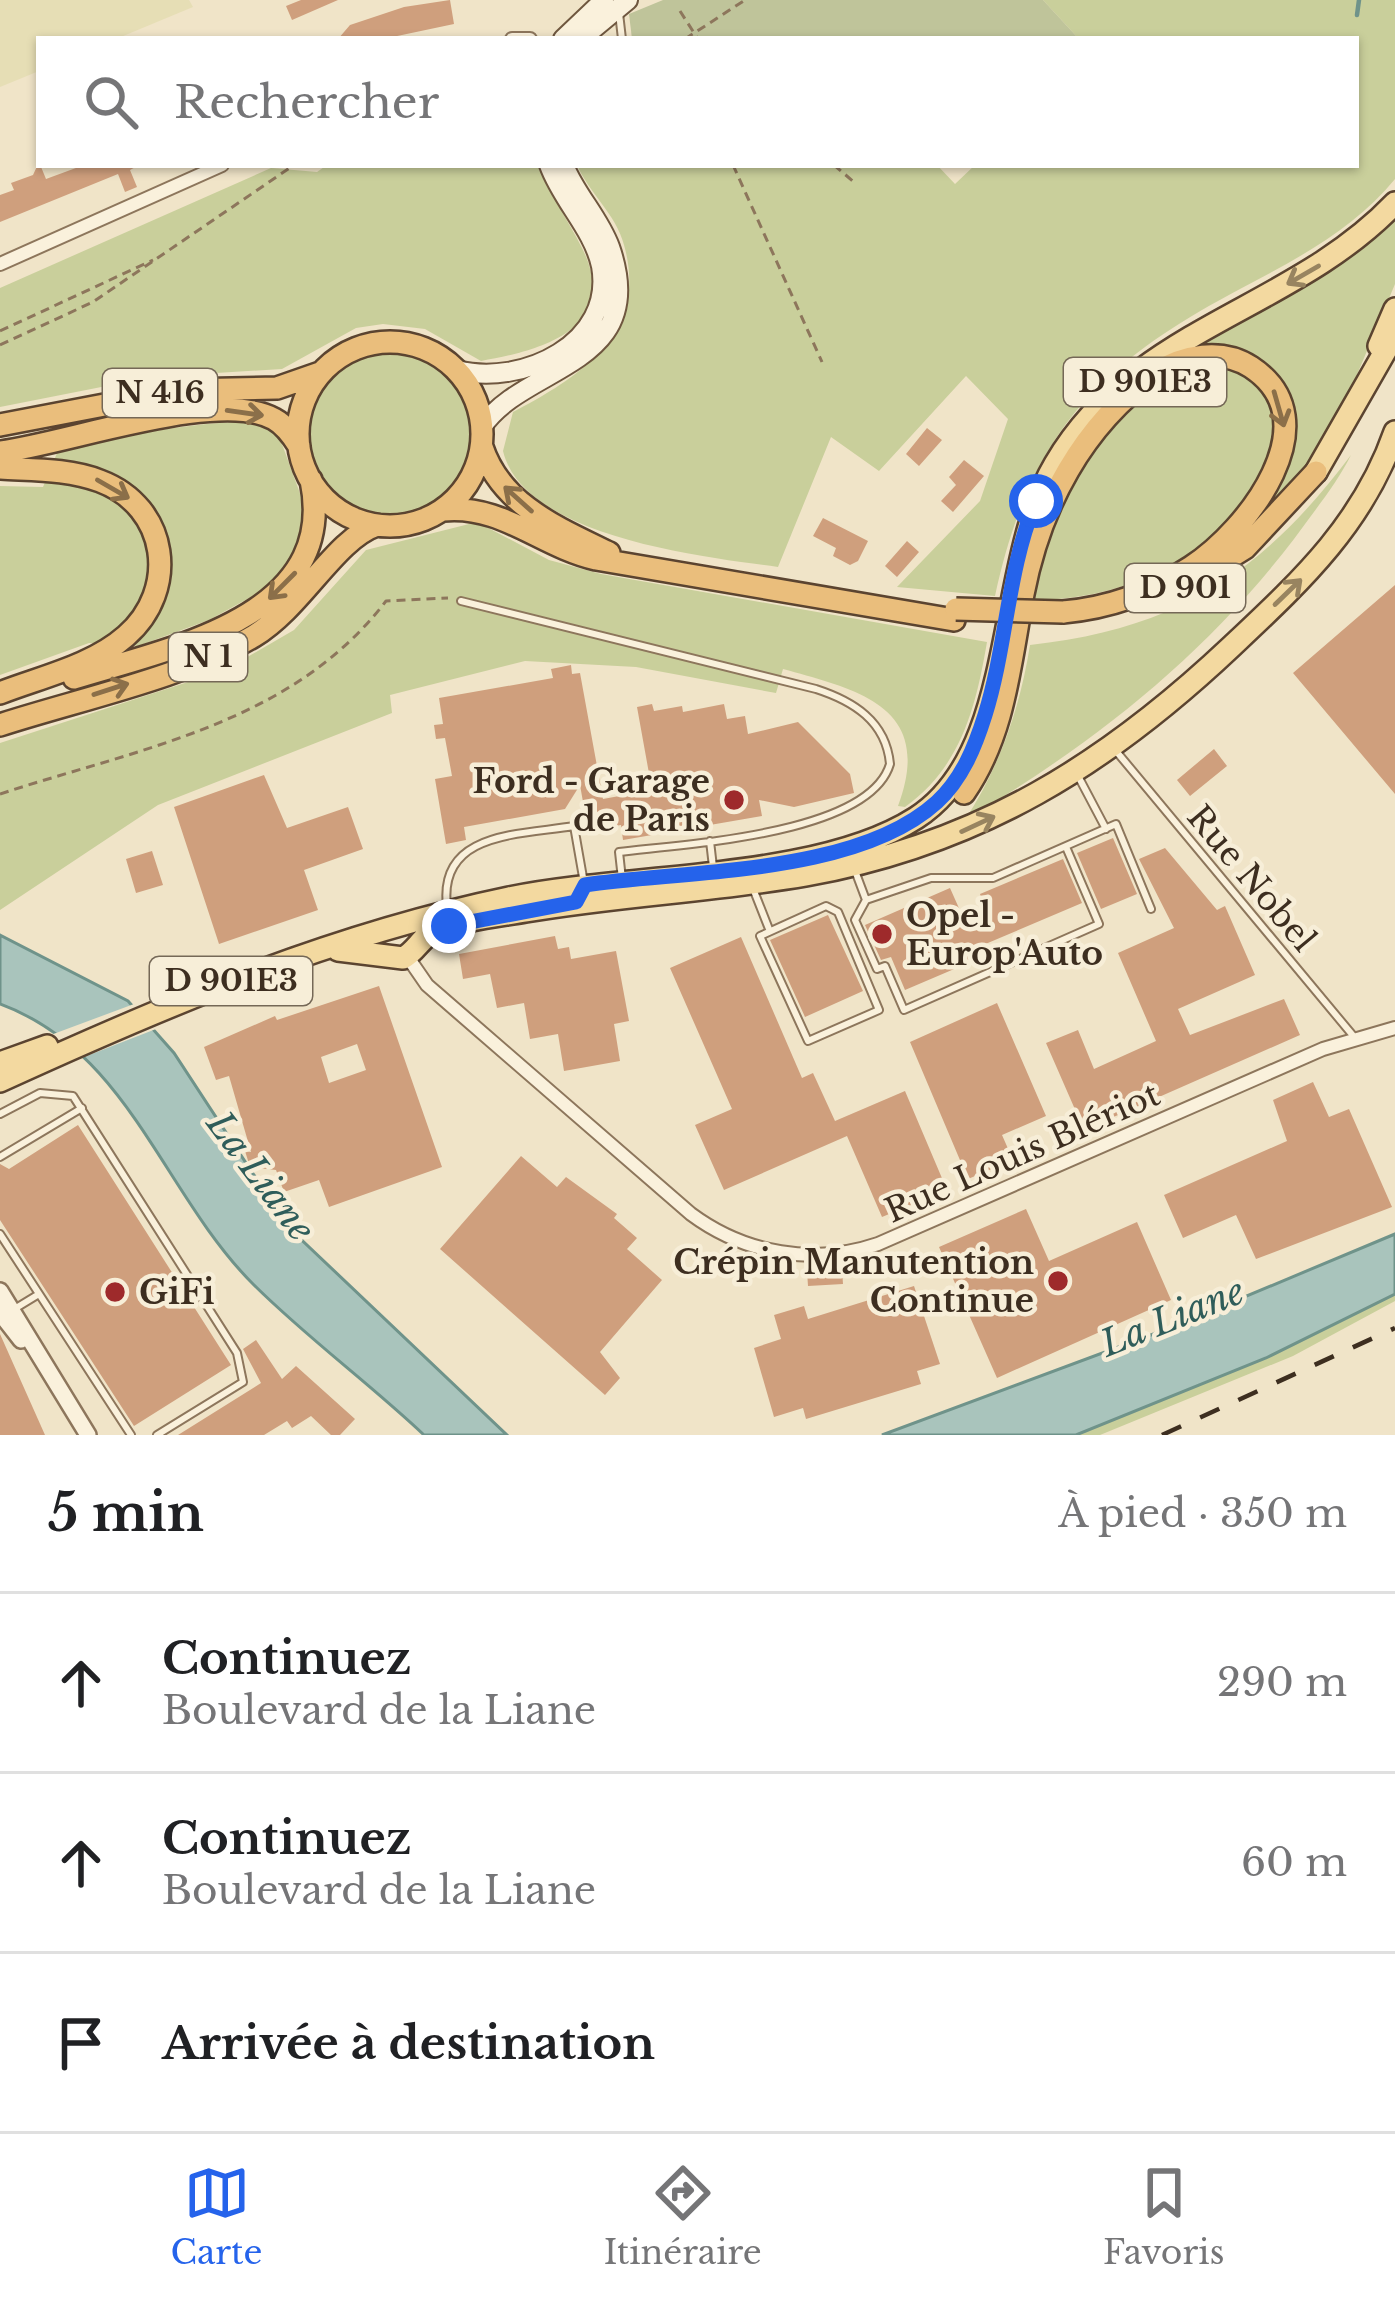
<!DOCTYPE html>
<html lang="fr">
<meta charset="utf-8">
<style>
:root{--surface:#fff;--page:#f2f2f2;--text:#202124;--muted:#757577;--line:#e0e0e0;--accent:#2563eb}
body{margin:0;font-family:"Libre Baskerville",serif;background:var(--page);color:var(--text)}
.stop{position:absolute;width:36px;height:36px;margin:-27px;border:9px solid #2563eb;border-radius:50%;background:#fff}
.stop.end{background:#2563eb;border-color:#fff;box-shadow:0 3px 12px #0008}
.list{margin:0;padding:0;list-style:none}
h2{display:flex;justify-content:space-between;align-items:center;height:156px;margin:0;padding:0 48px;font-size:51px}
h2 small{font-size:39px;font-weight:400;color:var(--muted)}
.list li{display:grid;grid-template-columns:78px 1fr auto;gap:36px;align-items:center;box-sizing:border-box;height:180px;padding:0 48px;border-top:3px solid var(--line)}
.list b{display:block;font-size:45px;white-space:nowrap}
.list p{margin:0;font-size:39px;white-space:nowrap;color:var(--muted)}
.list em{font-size:39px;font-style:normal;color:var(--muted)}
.icon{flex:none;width:66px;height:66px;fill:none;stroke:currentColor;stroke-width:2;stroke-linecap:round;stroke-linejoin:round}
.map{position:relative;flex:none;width:1395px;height:1435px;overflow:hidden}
.search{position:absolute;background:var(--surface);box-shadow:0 3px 9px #0004;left:36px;right:36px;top:36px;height:132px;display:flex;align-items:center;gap:30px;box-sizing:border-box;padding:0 42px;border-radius:0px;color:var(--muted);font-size:45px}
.sheet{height:696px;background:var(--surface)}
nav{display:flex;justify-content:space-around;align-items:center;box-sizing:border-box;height:168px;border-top:3px solid var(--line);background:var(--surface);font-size:33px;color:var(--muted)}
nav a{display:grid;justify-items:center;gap:6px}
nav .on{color:var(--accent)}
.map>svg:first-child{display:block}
</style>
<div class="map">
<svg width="1395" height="1435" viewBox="0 0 1395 1435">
<rect width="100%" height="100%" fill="#f0e4c8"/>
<!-- farmland -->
<path fill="#e6deb5" d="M0 0H189L193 7 116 39H39V71L0 87Z"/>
<!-- green -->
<path fill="#c9cf9b" d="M1043 0H1395V179C1354 229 1297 259 1240 289 1096 365 1030 435 995 596L897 587 980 501 1008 419 966 376 879 471 831 437 778 567C706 557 524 538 503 451L513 412C580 377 649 332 624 245 616 214 589 193 577 165H937L955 184 975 165H1356V39H1079Z
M327 165H543C550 198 568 219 582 248 623 330 538 351 481 361L425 329 383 324 356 328 282 369 152 377 0 407V288L271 168 317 172Z
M1395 216V284L1346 401 1310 460 1267 514 1243 509C1176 572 1126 596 1033 601 1048 536 1071 474 1116 424 1143 395 1176 382 1192 344Z
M309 434a81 81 0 1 1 162 0a81 81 0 1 1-162 0Z
M255 421 278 433 306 510 300 546 280 581 209 620 138 646 89 643 0 675V486L43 487 57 453C124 435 186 423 255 421Z
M1351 455C1336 485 1314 511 1294 539 1203 658 1093 744 965 820 1000 766 1020 708 1030 645 1178 629 1263 572 1351 455Z
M477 522 549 560 601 574 987 642C976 707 961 767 905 807L898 806C935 707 859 690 783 669L776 693 636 667 525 661 390 695 392 713 158 805 0 910V743L225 670 294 630 366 550Z
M1395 1294V1301L1293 1356 1100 1435H1076L1266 1358Z"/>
<!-- cemetery -->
<path fill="#bfc49a" d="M663 0H1043L1079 39H632L629 14Z"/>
<!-- water -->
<path fill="#a9c4bc" stroke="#6f938a" stroke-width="3" d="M0 935 128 1001 174 1053 288 1227 507 1435H424C369 1383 306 1337 253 1284 163 1194 129 1051 0 1004Z
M1395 1234V1294L1266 1358 1076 1435H882L1175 1326Z"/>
<!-- pier -->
<path fill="#f0e4c8" d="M134 1004 156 1029 79 1059 48 1036Z"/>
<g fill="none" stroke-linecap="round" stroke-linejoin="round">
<!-- stream -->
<path stroke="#6f938a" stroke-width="4.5" d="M1357 15 1359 0"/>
</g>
<!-- building -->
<path fill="#cf9f7d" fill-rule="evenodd" d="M301 0H338L292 20 286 6Z
M450 0 454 24 383 39H338L350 25 404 7Z
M39 162 46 179 84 165H139L130 170 137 187 125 192 118 174 0 222V195L14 190 11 183 33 175Z
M927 428 942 440 919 466 906 454Z
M964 460 984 476 953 512 941 501 956 485 949 477Z
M823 518 868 541 858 561 850 565 833 556 836 548 813 536Z
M907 541 919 552 897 577 885 566Z
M1395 585V794L1293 673Z
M571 665 572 674 580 673 603 799 652 790 637 707 652 704 654 711 682 706 683 712 724 704 727 719 745 716 748 734 798 722 850 774 854 793 794 807 759 800 762 816 623 840 621 825 588 830 580 785 565 809 464 827 466 840 446 844 435 779 452 776 445 738 436 739 434 725 443 724 439 698 553 678 551 669Z
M1214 749 1227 766 1190 796 1177 780Z
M264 775 287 828 348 807 363 849 304 870 318 910 219 944 174 807Z
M1113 838 1137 894 1101 909 1077 853Z
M1165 848 1217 910 1225 906 1255 975 1178 1009 1190 1035 1284 999 1300 1035 1084 1130 1046 1043 1078 1030 1094 1069 1156 1041 1118 953 1174 928 1139 859Z
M152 851 163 885 136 893 126 859Z
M1063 859 1082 903 976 948 980 958 905 990 891 957 881 960 865 925 950 888 962 915 984 905 980 894Z
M828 915 863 991 805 1017 770 940Z
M555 936 558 949 569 947 571 959 616 951 629 1021 614 1024 620 1061 564 1071 558 1034 530 1039 524 1003 497 1008 490 974 463 979 459 954Z
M741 937 802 1078 813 1073 835 1121 905 1091 947 1190 882 1217 847 1136 724 1190 695 1125 732 1109 670 968Z
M379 986 442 1167 329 1207 319 1180 284 1192 276 1170 250 1167 245 1151 251 1152 229 1076 216 1080 204 1047 275 1016 277 1020ZM357 1044 366 1070 329 1083 321 1057Z
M997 1003 1046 1116 1002 1135 1013 1160 968 1179 910 1042Z
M1313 1082 1329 1117 1349 1109 1392 1207 1256 1259 1236 1215 1183 1238 1164 1195 1287 1141 1273 1100Z
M78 1125 231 1365 134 1426 0 1220V1164L9 1169Z
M521 1156 557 1187 566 1177 617 1214 614 1218 637 1238 627 1249 662 1280 600 1352 620 1378 605 1395 440 1249Z
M1026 1209 1049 1261 1137 1222 1171 1300 997 1378 939 1247Z
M842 1269 843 1284 808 1286 807 1271Z
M914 1286 940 1364 917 1371 921 1384 806 1419 803 1408 774 1417 754 1348 781 1339 774 1315 804 1306 808 1319Z
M0 1334 45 1435H0Z
M256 1340 282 1379 296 1366 355 1419 340 1435H331L311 1416 292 1428 287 1421 264 1435H178L261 1383 243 1349Z"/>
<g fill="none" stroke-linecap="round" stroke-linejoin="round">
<defs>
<path id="service" d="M619 13 622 39
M461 601 816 689C853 701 886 721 890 764 869 835 683 844 619 852L622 879
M1116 751 1355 1038
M1077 774 1106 829
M710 841 713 867
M1066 847 1099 924 904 1010 885 966 877 969 855 920 866 900 931 878H993L1116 824 1151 909
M854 868 866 900
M754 891 769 929
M447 906C438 831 521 835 574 826L584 883
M826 906 838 912 879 1010 808 1041 760 936Z
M0 1114 40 1093 73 1096 237 1353 243 1382 157 1435
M0 1157 82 1108
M0 1234 131 1435
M16 1308 39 1294"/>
<path id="minor" d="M512 39H530
M0 264 222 165
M407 956 427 985 691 1214C745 1254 814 1266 878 1244L1323 1049 1395 1028"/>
<path id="tertiary" d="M0 1291 88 1435
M0 1313 21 1340"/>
<path id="secondary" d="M563 39 604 0
M581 39 628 0
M457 370C522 387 615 343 601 266 593 229 562 201 549 165
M482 427C524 364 652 367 610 247 599 217 576 195 564 165"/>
<path id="primary" d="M1379 346 1395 309
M1316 472 1395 334
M338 950 403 958C417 951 421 936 437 930 464 919 497 916 526 911 619 895 713 891 806 875 979 844 1106 765 1232 646 1301 581 1363 524 1395 432
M0 1063 47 1046
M0 1081C166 1005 331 935 509 898 627 873 816 882 916 818 1020 751 994 567 1055 464 1136 326 1291 312 1395 203"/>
<path id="trunk" d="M298 434a92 92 0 1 1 184 0a92 92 0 1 1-184 0Z
M0 425 183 390 277 388 320 373
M482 447C501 505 558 528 609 553
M0 452C66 444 220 388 274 419 285 425 292 435 299 446
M0 468C33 470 69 469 100 481 169 507 179 590 126 636 92 666 41 677 0 693
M443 510C502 504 540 546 596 559L954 620
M1166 597 1245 548 1316 472
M74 678C170 648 340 617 311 480
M0 725C80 699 183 678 254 636 302 607 335 539 377 525
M964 793C1005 734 1010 662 1023 594 1040 506 1082 426 1156 373 1183 355 1222 348 1251 367 1333 421 1247 531 1191 567 1153 592 1108 608 1063 612"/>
</defs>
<!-- service casing -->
<use href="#service" stroke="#8d765c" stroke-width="10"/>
<!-- minor casing -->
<use href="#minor" stroke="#8d765c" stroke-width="16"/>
<!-- tertiary casing -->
<use href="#tertiary" stroke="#8d765c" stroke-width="20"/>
<!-- secondary casing -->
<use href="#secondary" stroke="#6f573f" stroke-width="22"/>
<!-- primary casing -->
<use href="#primary" stroke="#5b4430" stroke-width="26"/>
<!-- trunk casing -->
<use href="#trunk" stroke="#5b4430" stroke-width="26"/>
<!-- path -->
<path stroke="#8d765c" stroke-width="3" stroke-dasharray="9 6" stroke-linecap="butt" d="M680 11 698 39
M685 39 745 0
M733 165 822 362
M834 165 855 183
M0 331 153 260
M0 345 93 302 294 165
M0 794C140 748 292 724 386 601L448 598"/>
<!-- service -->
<use href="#service" stroke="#faf1dc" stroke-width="6"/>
<!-- minor -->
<use href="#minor" stroke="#faf1dc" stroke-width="12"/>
<!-- tertiary -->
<use href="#tertiary" stroke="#faf1dc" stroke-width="15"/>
<!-- secondary -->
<use href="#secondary" stroke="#faf1dc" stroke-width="18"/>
<!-- primary -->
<use href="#primary" stroke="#f3d9a0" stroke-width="21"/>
<!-- trunk -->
<use href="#trunk" stroke="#eabe7c" stroke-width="21"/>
<!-- rail -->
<path stroke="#3d2e20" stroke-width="4.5" stroke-dasharray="21 21" stroke-linecap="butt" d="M1162 1435 1395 1328"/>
<defs>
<path id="trunk-bridge" d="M956 609 1063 612"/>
</defs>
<!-- trunk-bridge casing -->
<use href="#trunk-bridge" stroke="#5b4430" stroke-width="26" stroke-linecap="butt"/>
<!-- trunk-bridge -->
<use href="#trunk-bridge" stroke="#eabe7c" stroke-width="21"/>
</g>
<!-- one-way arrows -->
<defs><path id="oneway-shaft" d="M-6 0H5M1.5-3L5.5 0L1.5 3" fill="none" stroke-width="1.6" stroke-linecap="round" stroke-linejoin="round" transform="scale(3)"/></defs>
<g stroke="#988460">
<use href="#oneway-shaft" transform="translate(1303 275) rotate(150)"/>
<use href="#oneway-shaft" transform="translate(1288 592) rotate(-44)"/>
<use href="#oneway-shaft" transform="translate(978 824) rotate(-25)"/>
</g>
<g stroke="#8b6f49">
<use href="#oneway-shaft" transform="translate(1279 409) rotate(74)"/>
<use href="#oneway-shaft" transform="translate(245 413) rotate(8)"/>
<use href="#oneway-shaft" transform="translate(113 489) rotate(30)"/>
<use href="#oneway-shaft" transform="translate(518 499) rotate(-138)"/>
<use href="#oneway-shaft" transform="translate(282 586) rotate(135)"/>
<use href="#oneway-shaft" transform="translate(111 689) rotate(-18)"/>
</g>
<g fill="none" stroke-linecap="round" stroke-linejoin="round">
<!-- route -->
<path stroke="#2563eb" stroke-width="15" d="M449 926 576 902 585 885C688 870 857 875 937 802 962 779 975 747 985 715 1007 645 1007 570 1036 501"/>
</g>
<!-- markers -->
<g fill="#9e2a2b" stroke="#f7eed8" stroke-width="4.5">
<circle cx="734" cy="800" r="12"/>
<circle cx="882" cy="934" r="12"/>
<circle cx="1058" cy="1281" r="12"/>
<circle cx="115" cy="1292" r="12"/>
</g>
<g text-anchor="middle" stroke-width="9" stroke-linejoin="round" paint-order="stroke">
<!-- shield labels -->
<g fill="#f7eed8" stroke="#756857" stroke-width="3">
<rect x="1064" y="358" width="162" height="48" rx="9"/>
<rect x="103" y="369" width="114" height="48" rx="9"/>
<rect x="1125" y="564" width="120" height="48" rx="9"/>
<rect x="169" y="633" width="78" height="48" rx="9"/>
<rect x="150" y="957" width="162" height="48" rx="9"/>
</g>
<g font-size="30" font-weight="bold" fill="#3d2e20">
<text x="1145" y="392">D 901E3</text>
<text x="160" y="403">N 416</text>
<text x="1185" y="598">D 901</text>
<text x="208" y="667">N 1</text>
<text x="231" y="991">D 901E3</text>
</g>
<!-- poi labels -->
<g font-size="33" font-weight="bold" fill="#3d2e20" stroke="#f7eed8" text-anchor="end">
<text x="710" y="793">Ford - Garage<tspan x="710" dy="38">de Paris</tspan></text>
<text x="906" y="927" text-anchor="start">Opel -<tspan x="906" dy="38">Europ'Auto</tspan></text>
<text x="1034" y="1274">Crépin Manutention<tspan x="1034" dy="38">Continue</tspan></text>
<text x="139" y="1304" text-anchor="start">GiFi</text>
</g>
<!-- street labels -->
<g font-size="33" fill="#3d2e20" stroke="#f7eed8">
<text transform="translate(1252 878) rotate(50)" y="12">Rue Nobel</text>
<text transform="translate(1022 1152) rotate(-24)" y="12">Rue Louis Blériot</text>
</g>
<!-- water labels -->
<g font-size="36" font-style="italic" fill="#2f5d5a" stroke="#f7eed8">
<text transform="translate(261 1176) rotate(53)" y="13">La Liane</text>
<text transform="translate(1172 1317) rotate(-22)" y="13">La Liane</text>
</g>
</g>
</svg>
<div class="stop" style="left:1036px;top:501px"></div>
<div class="stop end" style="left:449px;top:926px"></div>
<div class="search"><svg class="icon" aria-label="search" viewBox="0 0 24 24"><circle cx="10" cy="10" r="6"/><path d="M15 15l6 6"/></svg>Rechercher</div>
</div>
<section class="sheet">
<h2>5 min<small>À pied · 350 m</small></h2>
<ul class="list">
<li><svg class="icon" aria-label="ahead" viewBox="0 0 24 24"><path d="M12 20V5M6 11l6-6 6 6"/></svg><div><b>Continuez</b><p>Boulevard de la Liane</p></div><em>290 m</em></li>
<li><svg class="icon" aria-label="ahead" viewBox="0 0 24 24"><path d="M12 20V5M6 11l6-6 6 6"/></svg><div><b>Continuez</b><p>Boulevard de la Liane</p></div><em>60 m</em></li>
<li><svg class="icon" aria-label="arrive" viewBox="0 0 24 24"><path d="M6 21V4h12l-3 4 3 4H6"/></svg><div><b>Arrivée à destination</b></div></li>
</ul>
</section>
<nav>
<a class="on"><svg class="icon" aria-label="map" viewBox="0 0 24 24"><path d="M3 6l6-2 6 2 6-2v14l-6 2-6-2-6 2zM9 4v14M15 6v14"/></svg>Carte</a>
<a><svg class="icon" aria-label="directions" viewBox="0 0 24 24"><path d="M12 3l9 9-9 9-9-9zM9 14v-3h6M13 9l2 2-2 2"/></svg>Itinéraire</a>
<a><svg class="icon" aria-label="saved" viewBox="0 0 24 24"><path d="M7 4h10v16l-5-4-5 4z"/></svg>Favoris</a>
</nav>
